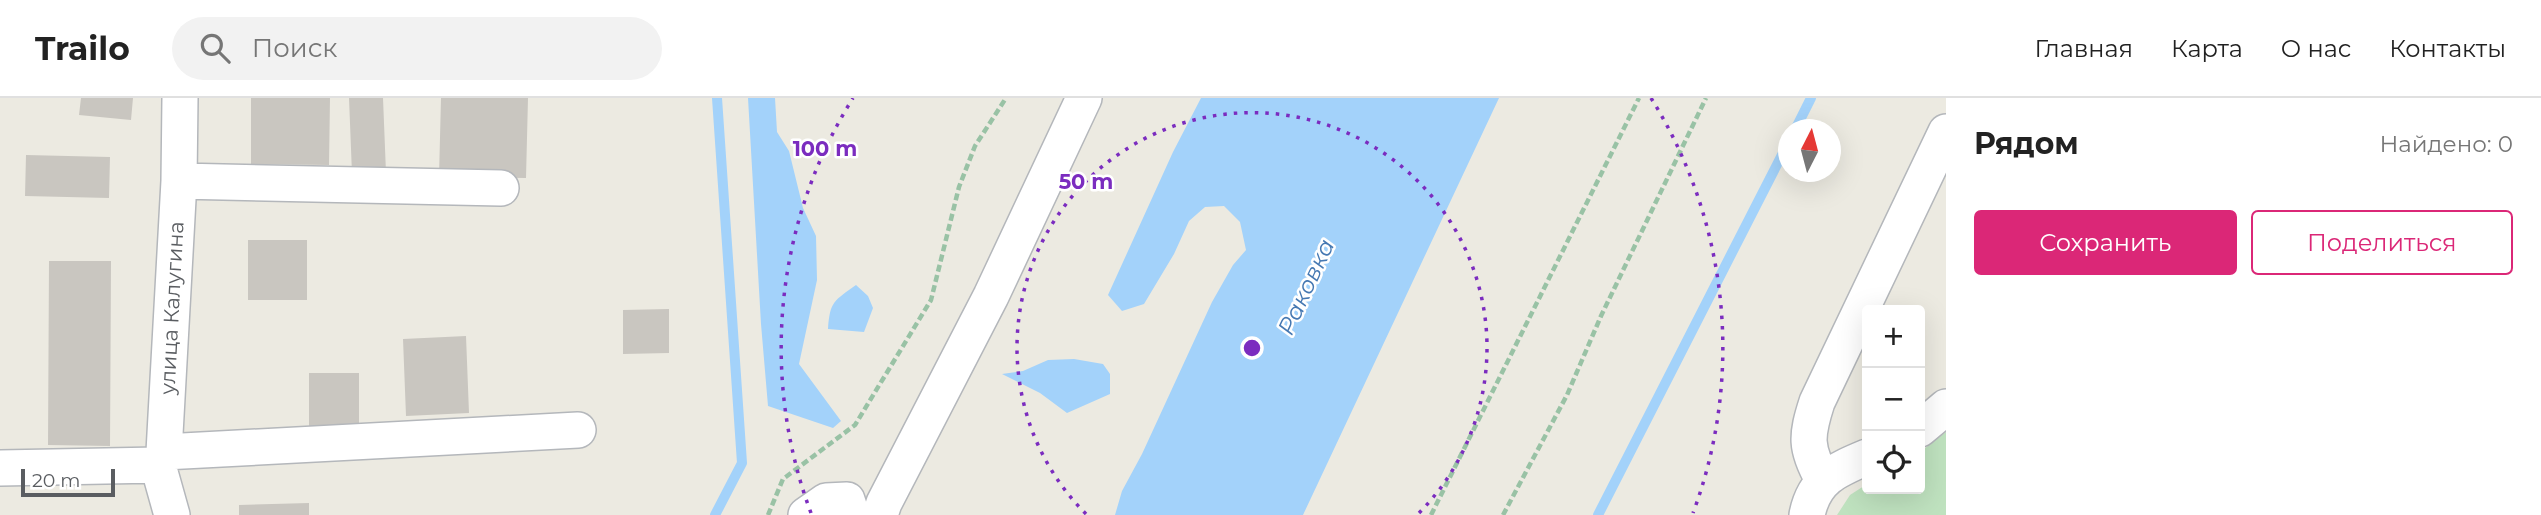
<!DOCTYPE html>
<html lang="ru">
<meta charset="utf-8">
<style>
:root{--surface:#fff;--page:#f2f2f2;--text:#222;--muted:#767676;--line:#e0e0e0;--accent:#db2777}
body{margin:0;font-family:Montserrat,sans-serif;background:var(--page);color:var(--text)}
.controls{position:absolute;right:21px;bottom:21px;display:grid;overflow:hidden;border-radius:7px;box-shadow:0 7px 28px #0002}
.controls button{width:63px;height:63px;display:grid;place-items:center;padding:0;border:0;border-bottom:2px solid var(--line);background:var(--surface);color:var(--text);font:35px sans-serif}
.compass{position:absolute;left:1778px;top:21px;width:63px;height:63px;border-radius:50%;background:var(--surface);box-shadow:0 7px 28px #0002;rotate:6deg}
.scale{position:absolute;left:21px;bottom:18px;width:94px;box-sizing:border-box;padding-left:7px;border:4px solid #5a5d61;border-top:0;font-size:19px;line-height:24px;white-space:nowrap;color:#5a5d61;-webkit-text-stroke:5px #fff;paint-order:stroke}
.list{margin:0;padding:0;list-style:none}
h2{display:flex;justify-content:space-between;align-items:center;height:91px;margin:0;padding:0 28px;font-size:30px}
h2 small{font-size:23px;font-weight:400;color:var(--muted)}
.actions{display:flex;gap:14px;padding:21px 28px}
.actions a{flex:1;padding:16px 0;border:2px solid var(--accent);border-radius:7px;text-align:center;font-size:24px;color:var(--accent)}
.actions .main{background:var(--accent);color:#fff}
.icon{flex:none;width:38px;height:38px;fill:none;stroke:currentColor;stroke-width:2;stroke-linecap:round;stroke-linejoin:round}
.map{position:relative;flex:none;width:1946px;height:417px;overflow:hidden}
header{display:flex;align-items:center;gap:42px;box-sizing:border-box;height:98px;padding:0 35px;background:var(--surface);border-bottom:2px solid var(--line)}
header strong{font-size:33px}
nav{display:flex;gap:38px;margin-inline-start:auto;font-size:24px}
.search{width:490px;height:63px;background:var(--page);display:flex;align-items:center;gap:18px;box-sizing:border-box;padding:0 24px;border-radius:38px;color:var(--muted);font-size:26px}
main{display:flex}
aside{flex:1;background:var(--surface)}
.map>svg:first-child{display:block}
</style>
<header>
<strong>Trailo</strong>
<div class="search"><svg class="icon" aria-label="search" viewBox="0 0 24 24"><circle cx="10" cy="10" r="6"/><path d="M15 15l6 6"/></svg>Поиск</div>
<nav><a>Главная</a><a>Карта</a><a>О нас</a><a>Контакты</a></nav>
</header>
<main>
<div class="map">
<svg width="1946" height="417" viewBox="0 0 1946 417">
<rect width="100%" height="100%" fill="#eceae1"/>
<!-- green -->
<path fill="#bfe2bf" d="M1946 334V417H1837L1850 397 1867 386V391H1920V354Z"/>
<!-- water -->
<path fill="#a3d2fa" d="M748 0H775L777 34 789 53 803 110 816 138 817 182 799 266 841 323 833 330 768 308 761 226Z
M1201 0H1499L1303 417H1115L1122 393 1142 356 1212 204 1233 167 1246 152 1240 124 1224 108 1205 109 1189 123 1174 156 1144 206 1122 213 1108 197 1173 54Z
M856 187 868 198 873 210 864 234 828 231C830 203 834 203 856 187Z
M1074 261 1103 266 1110 276V296L1067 315 1040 295 1002 276 1023 273 1048 262Z"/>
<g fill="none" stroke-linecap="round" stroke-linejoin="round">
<!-- stream -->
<path stroke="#a3d2fa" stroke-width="10" d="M1795 32 1811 0
M715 417 742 365 717 0
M1598 417 1788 45"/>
</g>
<!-- building -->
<path fill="#c9c6c0" d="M81 0H133L131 22 79 17Z
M251 0H330L329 67 251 66Z
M349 0H383L386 75 352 76Z
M441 0H528L526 80 439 79Z
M26 57 110 59 109 100 25 98Z
M248 142H307V202H248Z
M49 163H111L110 348 48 347Z
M669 211V255L623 256V212Z
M466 238 469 315 406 318 403 241Z
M309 275H359V338H309Z
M309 405V417H239V407Z"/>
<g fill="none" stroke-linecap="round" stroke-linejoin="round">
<defs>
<path id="minor" d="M179 83 501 90
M1920 331 1946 309
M164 354 578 332
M0 370 158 367
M1823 382C1805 350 1806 338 1817 304L1946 34
M172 417 158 367 164 354 179 83 180 0
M806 417 826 403 847 402 852 417
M880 417 884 405 991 198 1084 0
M1807 417C1814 381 1836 372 1867 359"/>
</defs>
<!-- minor casing -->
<use href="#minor" stroke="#b4b7bb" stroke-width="38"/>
<!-- path -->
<path stroke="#99c2a5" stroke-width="4.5" stroke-dasharray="7 3.5" stroke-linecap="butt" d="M768 417 783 381 855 327 931 202 959 89 975 48 1006 0
M1431 417 1639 0
M1503 417 1567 297 1601 218 1706 0"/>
<!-- minor -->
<use href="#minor" stroke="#fff" stroke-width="35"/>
</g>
<!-- distance rings -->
<g fill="none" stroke="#7b2cbf" stroke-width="3.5" stroke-dasharray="3.5 7">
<path d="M1086 416A235 235 0 1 1 1418 416"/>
<path d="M811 415A471 471 0 0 1 853 0M1651 0A471 471 0 0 1 1693 415"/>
</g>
<g text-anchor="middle" stroke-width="5" stroke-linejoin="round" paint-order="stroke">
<!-- street labels -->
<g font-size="21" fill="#5a5d61" stroke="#fff">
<text transform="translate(172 210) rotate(-87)" y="7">улица Калугина</text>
</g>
<!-- water labels -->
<g font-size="23" font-style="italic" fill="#4578b2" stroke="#fff">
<text transform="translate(1306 189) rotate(-65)" y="8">Раковка</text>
</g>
</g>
<circle cx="1252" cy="250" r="10" fill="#7b2cbf" stroke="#fff" stroke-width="3.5"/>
<g font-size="21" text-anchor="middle" font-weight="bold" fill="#7b2cbf" stroke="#fff" stroke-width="5" stroke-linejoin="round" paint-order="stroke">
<text x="825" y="58">100 m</text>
<text x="1086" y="91">50 m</text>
</g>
</svg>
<div class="controls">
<button>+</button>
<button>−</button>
<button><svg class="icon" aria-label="locate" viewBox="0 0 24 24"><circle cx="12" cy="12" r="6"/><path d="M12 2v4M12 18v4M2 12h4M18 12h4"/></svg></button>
</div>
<svg class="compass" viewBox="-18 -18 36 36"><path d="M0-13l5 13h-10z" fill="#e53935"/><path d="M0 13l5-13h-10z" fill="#767676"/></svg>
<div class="scale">20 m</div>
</div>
<aside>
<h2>Рядом<small>Найдено: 0</small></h2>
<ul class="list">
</ul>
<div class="actions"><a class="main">Сохранить</a><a>Поделиться</a></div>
</aside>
</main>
